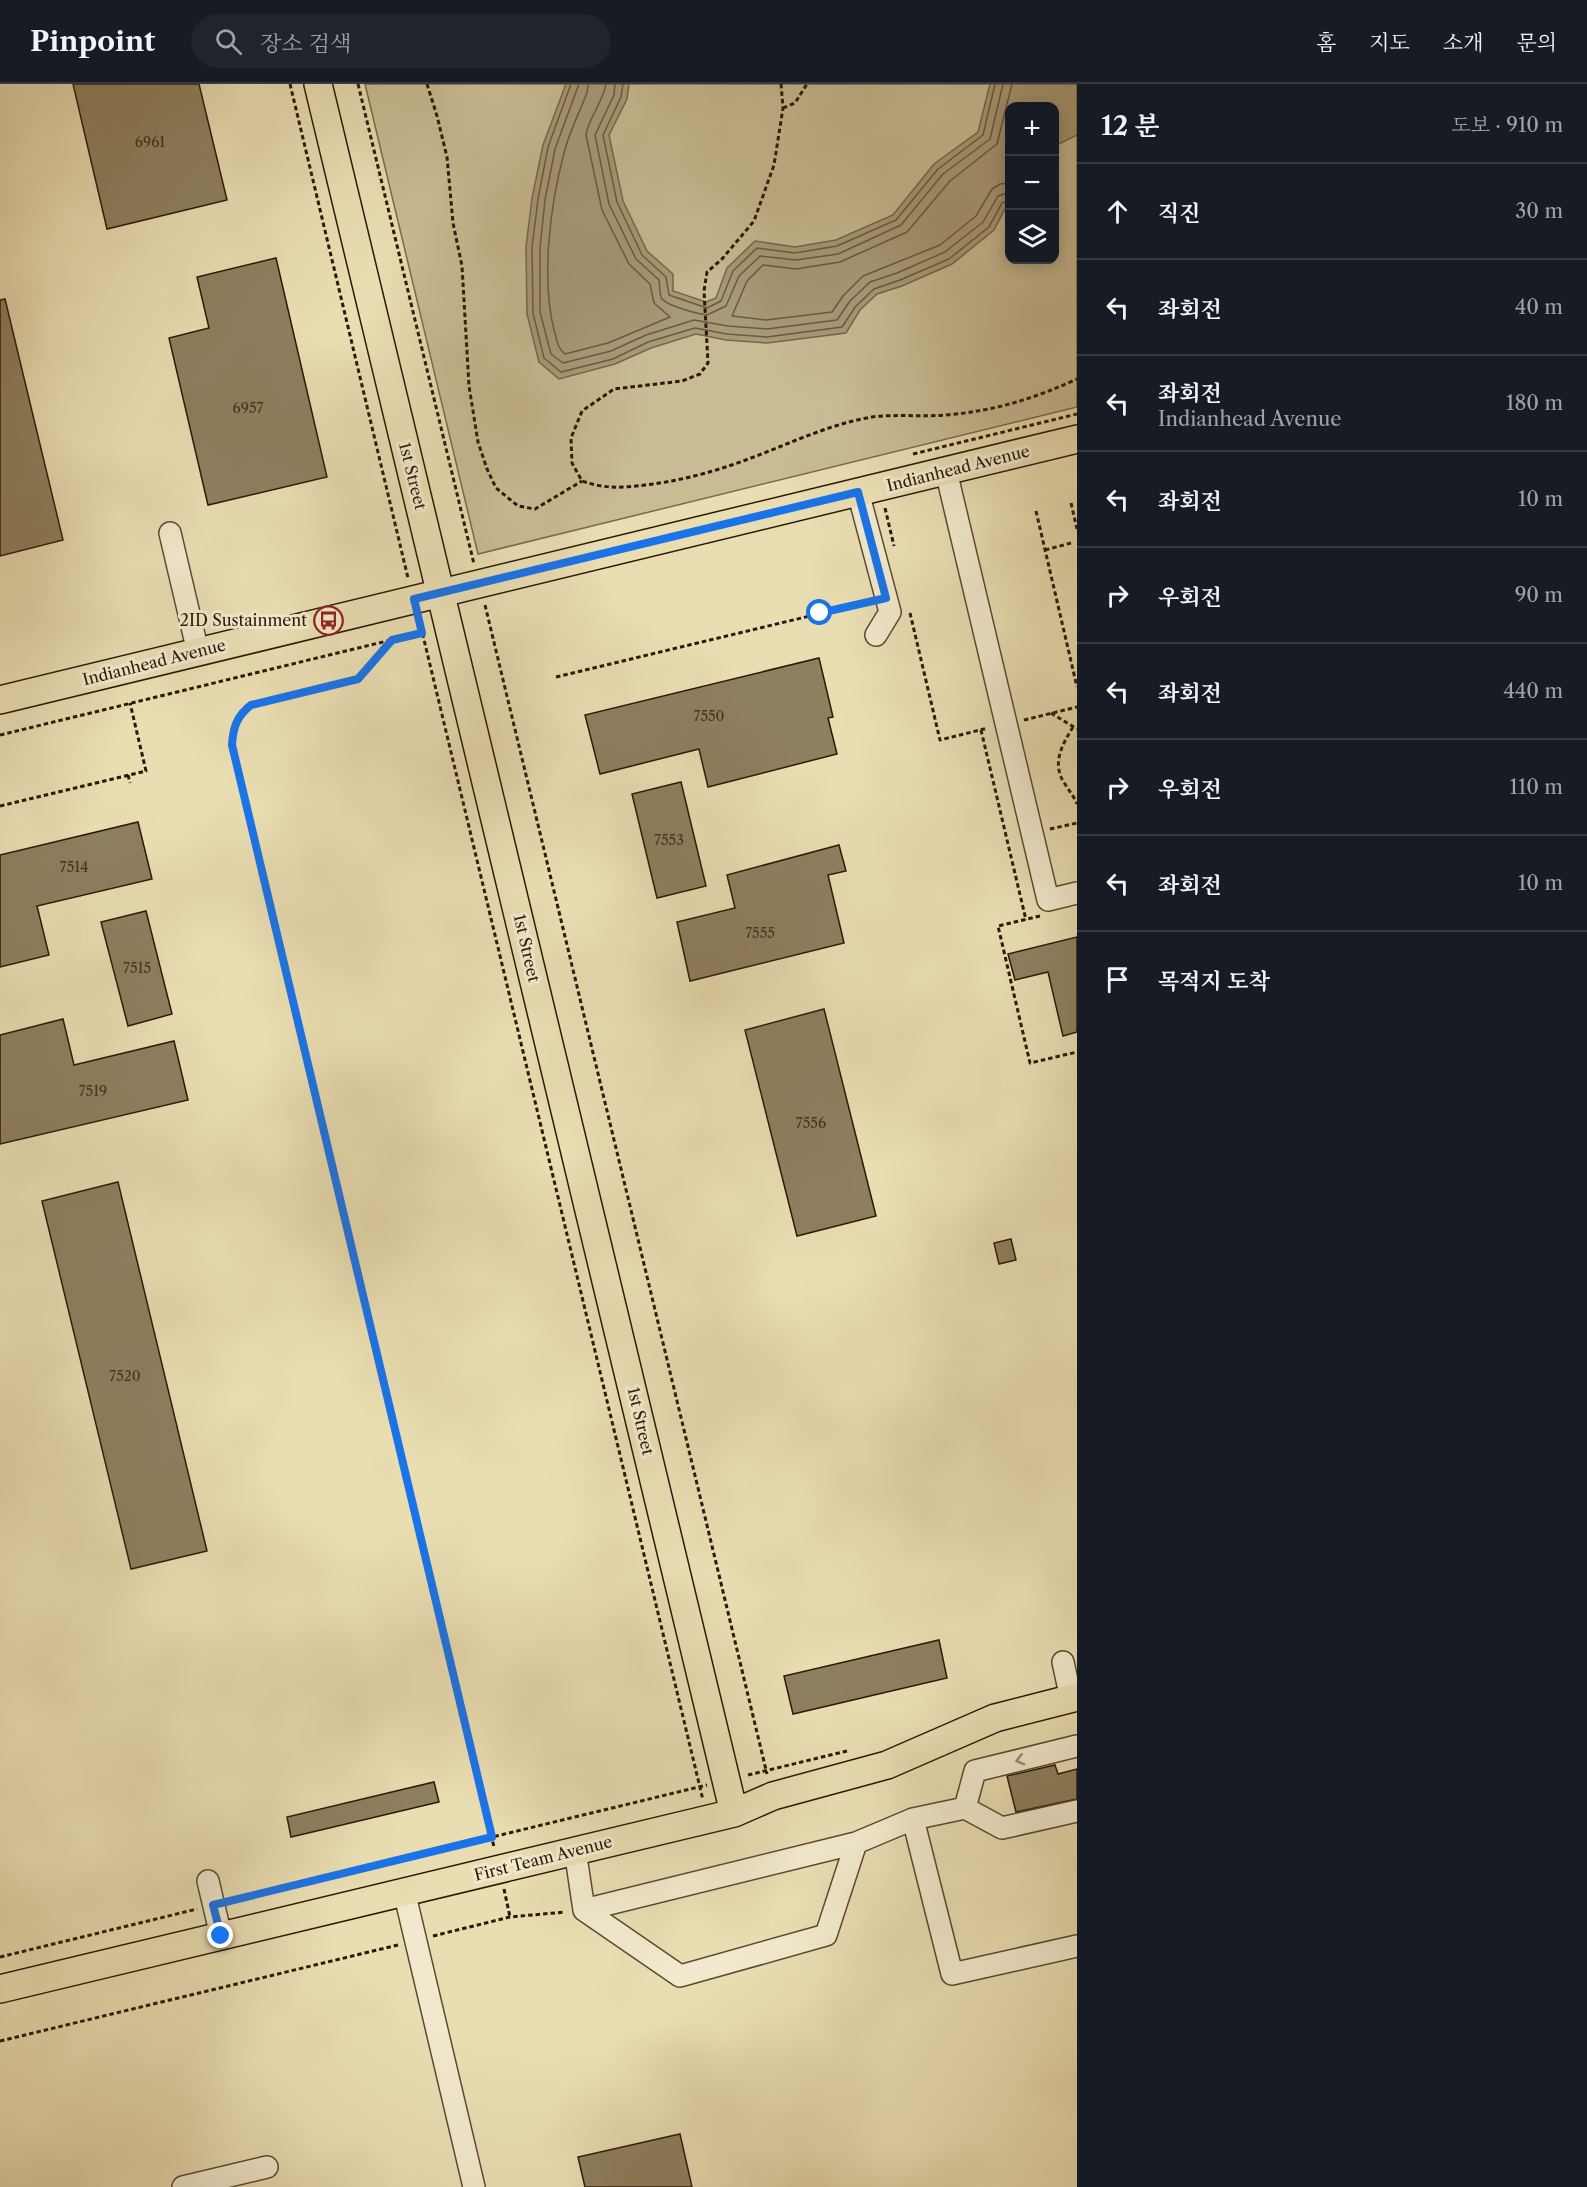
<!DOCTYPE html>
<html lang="ko">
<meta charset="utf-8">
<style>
:root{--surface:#171b24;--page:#20242c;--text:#f1f3f6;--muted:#9ea1a6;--line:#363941}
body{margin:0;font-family:"Libre Caslon Text","Noto Serif KR",serif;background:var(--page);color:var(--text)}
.controls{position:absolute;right:18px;top:18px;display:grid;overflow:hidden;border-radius:12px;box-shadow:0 3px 15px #0003}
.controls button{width:54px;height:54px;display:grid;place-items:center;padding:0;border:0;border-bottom:2px solid var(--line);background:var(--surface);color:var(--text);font:30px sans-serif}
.stop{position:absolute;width:18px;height:18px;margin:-14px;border:4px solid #1a73e8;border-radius:50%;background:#fff}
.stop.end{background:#1a73e8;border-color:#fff;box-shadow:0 2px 6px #0008}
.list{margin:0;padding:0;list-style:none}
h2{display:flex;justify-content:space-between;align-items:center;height:78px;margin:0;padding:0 24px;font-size:26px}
h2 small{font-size:20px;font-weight:400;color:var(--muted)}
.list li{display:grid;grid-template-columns:39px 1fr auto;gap:18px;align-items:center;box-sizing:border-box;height:96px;padding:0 24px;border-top:2px solid var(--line)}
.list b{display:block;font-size:22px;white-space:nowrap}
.list p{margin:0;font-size:20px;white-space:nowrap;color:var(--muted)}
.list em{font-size:20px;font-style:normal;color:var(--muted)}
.icon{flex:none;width:33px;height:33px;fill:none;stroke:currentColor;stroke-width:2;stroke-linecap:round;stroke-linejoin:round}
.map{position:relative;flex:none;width:1077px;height:2103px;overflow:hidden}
header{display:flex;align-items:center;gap:36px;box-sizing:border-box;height:84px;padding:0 30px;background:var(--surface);border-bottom:2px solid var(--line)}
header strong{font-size:28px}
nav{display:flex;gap:33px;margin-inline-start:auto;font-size:21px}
.search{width:420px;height:54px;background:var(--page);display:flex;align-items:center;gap:15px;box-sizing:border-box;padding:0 21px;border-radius:33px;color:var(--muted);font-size:22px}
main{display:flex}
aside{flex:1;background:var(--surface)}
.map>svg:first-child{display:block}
</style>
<header>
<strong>Pinpoint</strong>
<div class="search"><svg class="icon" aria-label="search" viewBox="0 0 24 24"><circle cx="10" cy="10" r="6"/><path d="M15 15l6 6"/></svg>장소 검색</div>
<nav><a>홈</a><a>지도</a><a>소개</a><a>문의</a></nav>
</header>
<main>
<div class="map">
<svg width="1077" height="2103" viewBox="0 0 1077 2103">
<rect width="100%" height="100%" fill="#e9ddb2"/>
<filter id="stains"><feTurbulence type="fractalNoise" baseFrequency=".00333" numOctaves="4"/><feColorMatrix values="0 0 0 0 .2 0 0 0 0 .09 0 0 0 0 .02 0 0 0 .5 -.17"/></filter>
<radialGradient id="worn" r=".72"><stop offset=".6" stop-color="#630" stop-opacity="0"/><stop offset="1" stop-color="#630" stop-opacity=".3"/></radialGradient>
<!-- green -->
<path fill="#c9bc95" stroke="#7a6a4e" stroke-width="1.5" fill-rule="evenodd" d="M365 0H1077V323L478 470ZM1010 22H1054V176H1010Z"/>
<!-- water -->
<path fill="#a89a78" stroke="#76664a" stroke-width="1.5" d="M566 0H629L627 15 609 51 623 117 647 167 673 190V207L706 218 716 214 727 184 755 157 795 163 836 156 893 131 934 80 978 48 990 0H1077V51L1055 62 1054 22H1010L1009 117 994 146 952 180 902 202 877 210 860 226 846 249 767 259 726 256 696 250 651 264 615 280 559 295 539 278 527 230 526 163 532 114 543 61Z"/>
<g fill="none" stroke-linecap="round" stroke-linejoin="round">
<!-- shore -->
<path stroke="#6a5a3f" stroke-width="1.5" d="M571 0 548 63 538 115 532 164 533 229 544 274 561 288 613 275 648 258 695 244 727 250 767 253 842 243 856 222 874 205 900 196 949 175 989 143 1002 119 1010 116
M579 0 555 65 545 116 540 164V228L551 270 563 279 611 267 646 251 694 236 728 242 767 245 837 236 850 217 870 198 897 189 945 168 983 138 998 112 1010 108
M588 0 587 9C579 29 569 49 564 69 550 122 541 193 554 246 557 255 557 264 565 270L608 259 670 233 654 219 650 200 629 180 602 126 586 51C589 33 603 18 606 0
M615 0 614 11 595 51 609 120 636 175 659 196C660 202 659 210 662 215 668 222 698 230 707 231L726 222 739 192 760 172 796 176 838 170 901 141 943 90 990 55 1003 0
M623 0 621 13 603 51 617 118 642 171 666 193 669 211 707 224 721 217 733 187 757 164 795 169 837 162 896 136 938 85 983 51 995 0
M1010 99 1000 100 992 105 976 132 940 161 863 192 843 212 832 228 766 236 732 232 747 197 763 181 796 185 840 178 907 148 950 97 997 60 1012 0"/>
</g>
<!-- building -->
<path fill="#8e7f5f" stroke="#2b1906" stroke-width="1.5" d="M73 0H199L227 116 107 145Z
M276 174 327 393 208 421 169 254 209 244 197 193Z
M5 215 63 456 0 472V216Z
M819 574 833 633 828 634 837 670 708 703 699 665 600 690 585 631Z
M681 698 706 802 657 814 632 710Z
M138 738 152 795 37 822 49 871 0 883V771Z
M839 761 846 787 828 791 844 859 690 897 677 838 735 824 727 791Z
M146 827 172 930 128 942 101 838Z
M1077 853V948L1063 952 1048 888 1015 896 1008 870Z
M824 925 876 1132 797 1152 745 946Z
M63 935 74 981 174 957 188 1016 0 1060V951Z
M118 1098 207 1467 131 1485 42 1117Z
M1011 1155 1016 1176 999 1180 994 1159Z
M939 1556 947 1594 793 1630 784 1592Z
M1055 1681 1058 1690 1077 1685V1715L1016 1728 1007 1692Z
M434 1698 439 1718 291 1753 287 1733Z
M680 2050 692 2103H585L578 2073Z"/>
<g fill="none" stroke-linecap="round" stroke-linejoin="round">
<defs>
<path id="minor" d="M946 387 1048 816 1077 809
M858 408 890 528 876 551
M170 449 198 568
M1063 1578 1071 1615
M965 1724 975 1687 1077 1662
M913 1735 952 1890 1077 1862
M575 1766 584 1826 856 1759 913 1735 965 1724 1002 1744 1077 1727
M208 1797 221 1852
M404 1807 474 2103
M584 1826 680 1892 826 1851 856 1759
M183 2103 267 2083"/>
<path id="major" d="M318 0 734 1729
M0 616 1077 355
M0 1905 734 1729 773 1712 887 1681 995 1634 1077 1613"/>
</defs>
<!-- minor casing -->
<use href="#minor" stroke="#5a4a31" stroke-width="24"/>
<!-- major casing -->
<use href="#major" stroke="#2b1906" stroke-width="30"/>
<!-- path -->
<path stroke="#2b1906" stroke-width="3" stroke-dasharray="4.5 3" stroke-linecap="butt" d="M290 0 408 494
M358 0 474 480
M427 0 437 32 447 73 453 139 462 182 469 302 478 358 487 385 496 404 518 422 535 425 582 397
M781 0 783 24 774 81 754 137 722 175 707 188 704 207 708 279 700 290 682 297 614 305 582 327 571 354 572 379 582 397C606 405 620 404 645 401 681 397 717 387 751 374 791 359 830 340 872 333 896 330 922 333 946 331 994 327 1033 315 1077 295
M783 24 795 19 807 0
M913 370 1077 330
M1071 419 1077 445
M885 424 894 462
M1036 427 1077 603
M1045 466 1071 459
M485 521 767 1690
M910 529 940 656 988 644
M419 535 703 1716
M392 556 358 595 251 621C237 632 233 643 232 661L494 1763
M556 593 868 518
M1051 629 1077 645
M1024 636 1077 623
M1073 643C1062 661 1051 680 1065 700 1069 707 1074 712 1077 720
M981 646 1026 836
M0 651 424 548
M128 691 130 699
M0 722 146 687 130 619
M1050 745 1077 739
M1040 832 998 842 1030 979 1077 968
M748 1691 847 1667
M504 1805 510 1833
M232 1816 707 1701
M433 1852 510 1833 565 1828
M0 1873 197 1825
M0 1957 398 1861"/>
<!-- minor -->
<use href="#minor" stroke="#f1e9cd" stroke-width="21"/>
<!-- major -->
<use href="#major" stroke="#e9ddb2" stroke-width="27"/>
</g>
<!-- one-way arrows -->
<defs><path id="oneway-chevron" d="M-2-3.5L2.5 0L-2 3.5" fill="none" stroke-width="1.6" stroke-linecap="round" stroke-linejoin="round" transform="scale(1.5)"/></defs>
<use stroke="#988b73" href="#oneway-chevron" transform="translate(1020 1676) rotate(166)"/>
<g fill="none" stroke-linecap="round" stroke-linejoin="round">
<!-- route -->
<path stroke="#1a73e8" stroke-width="8" d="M221 1852 213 1821 492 1753 232 661C233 643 237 632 251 621L358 595 392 556 422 549 414 515 858 408 886 514 820 529"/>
</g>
<!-- icons -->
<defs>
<symbol id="bus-ring" viewBox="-11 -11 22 22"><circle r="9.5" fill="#f1e9cd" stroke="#8f2418" stroke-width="1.5"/><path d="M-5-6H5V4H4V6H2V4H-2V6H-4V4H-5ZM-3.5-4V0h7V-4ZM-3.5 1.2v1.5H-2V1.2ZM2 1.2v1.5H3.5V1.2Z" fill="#8f2418"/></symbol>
</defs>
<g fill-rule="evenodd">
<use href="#bus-ring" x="312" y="520" width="33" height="33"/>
</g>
<g text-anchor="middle" stroke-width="6" stroke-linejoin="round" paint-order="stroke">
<!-- number labels -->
<g font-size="14" fill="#44321c">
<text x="150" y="63">6961</text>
<text x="248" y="329">6957</text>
<text x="709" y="637">7550</text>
<text x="669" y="761">7553</text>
<text x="74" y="788">7514</text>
<text x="760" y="854">7555</text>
<text x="137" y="889">7515</text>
<text x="93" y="1012">7519</text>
<text x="811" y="1044">7556</text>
<text x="125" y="1297">7520</text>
</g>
<!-- street labels -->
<g font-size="16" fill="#2b1906" stroke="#f1e9cd">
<text transform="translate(958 384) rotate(-14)" y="6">Indianhead Avenue</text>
<text transform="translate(413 392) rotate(76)" y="6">1st Street</text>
<text transform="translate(154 578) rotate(-14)" y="6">Indianhead Avenue</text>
<text transform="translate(527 864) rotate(77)" y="6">1st Street</text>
<text transform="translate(641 1337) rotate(77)" y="6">1st Street</text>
<text transform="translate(543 1774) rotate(-14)" y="6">First Team Avenue</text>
</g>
<!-- poi labels -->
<g font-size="16" fill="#2b1906" stroke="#f1e9cd" text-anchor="end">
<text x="307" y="542">2ID Sustainment</text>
</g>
</g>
<rect width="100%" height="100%" filter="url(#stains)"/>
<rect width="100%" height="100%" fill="url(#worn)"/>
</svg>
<div class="controls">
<button>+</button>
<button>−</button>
<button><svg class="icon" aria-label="layers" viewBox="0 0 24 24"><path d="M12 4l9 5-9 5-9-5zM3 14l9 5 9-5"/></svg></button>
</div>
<div class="stop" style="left:820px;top:529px"></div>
<div class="stop end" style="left:221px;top:1852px"></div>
</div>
<aside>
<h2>12 분<small>도보 · 910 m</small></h2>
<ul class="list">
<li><svg class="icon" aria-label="ahead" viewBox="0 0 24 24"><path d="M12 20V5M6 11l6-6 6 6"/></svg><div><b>직진</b></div><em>30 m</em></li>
<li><svg class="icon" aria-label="left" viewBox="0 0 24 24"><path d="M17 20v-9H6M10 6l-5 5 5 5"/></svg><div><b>좌회전</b></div><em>40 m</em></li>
<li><svg class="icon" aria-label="left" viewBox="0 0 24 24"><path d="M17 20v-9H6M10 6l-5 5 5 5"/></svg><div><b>좌회전</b><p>Indianhead Avenue</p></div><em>180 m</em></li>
<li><svg class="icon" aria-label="left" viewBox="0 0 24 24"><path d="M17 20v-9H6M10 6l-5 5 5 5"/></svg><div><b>좌회전</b></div><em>10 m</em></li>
<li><svg class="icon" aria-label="right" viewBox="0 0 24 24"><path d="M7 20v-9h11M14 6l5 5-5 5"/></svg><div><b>우회전</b></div><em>90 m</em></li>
<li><svg class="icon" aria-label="left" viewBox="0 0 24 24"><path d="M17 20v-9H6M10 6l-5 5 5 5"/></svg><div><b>좌회전</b></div><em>440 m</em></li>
<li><svg class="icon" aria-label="right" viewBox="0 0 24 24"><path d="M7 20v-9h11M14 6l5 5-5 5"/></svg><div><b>우회전</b></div><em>110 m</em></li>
<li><svg class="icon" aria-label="left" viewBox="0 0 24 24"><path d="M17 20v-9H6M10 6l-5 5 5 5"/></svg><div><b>좌회전</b></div><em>10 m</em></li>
<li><svg class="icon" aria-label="arrive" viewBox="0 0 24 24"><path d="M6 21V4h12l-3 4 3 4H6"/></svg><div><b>목적지 도착</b></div></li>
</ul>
</aside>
</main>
